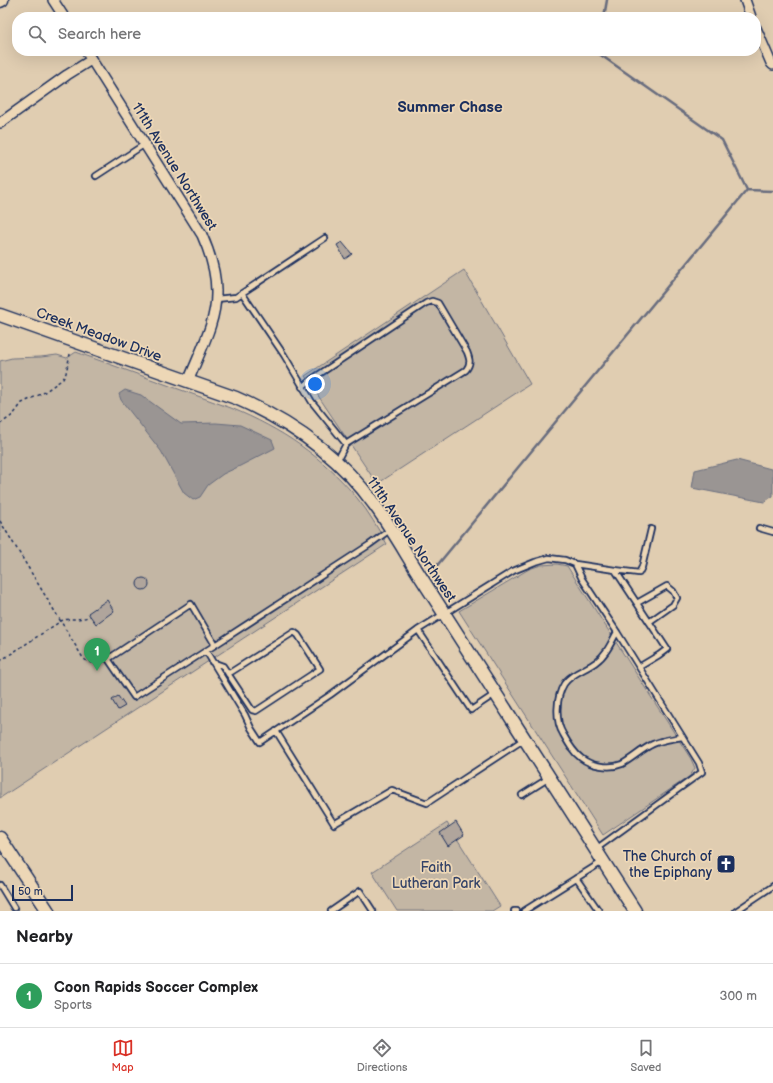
<!DOCTYPE html>
<style>
:root{--surface:#fff;--page:#f6f6f6;--text:#202124;--muted:#757577;--line:#e0e0e0;--accent:#d93025}
body{margin:0;font-family:"Balsamiq Sans",sans-serif;background:var(--page);color:var(--text)}
.scale{position:absolute;left:12px;bottom:10px;width:61px;box-sizing:border-box;padding-left:4px;border:2px solid #1b2f5e;border-top:0;font-size:11px;line-height:14px;white-space:nowrap;color:#1b2f5e;-webkit-text-stroke:3px #edd7b6;paint-order:stroke}
.you{position:absolute;left:315px;top:384px;width:14px;height:14px;margin:-10px;border:3px solid #fff;border-radius:50%;background:#1a73e8;box-shadow:0 0 0 6px #1a73e833}
.badge{display:grid;place-items:center;width:26px;height:26px;border-radius:50%;background:var(--accent);color:#fff;font-size:13px;font-weight:700}
.pin{position:absolute;translate:-50% -33px;filter:drop-shadow(0 1px 2px #0008)}
.pin::after{content:'';position:absolute;top:21px;width:14px;height:12px;background:inherit;clip-path:polygon(0 0,100% 0,50% 100%)}
.list{margin:0;padding:0;list-style:none}
h2{display:flex;justify-content:space-between;align-items:center;height:52px;margin:0;padding:0 16px;font-size:17px}
h2 small{font-size:13px;font-weight:400;color:var(--muted)}
.list li{display:grid;grid-template-columns:26px 1fr auto;gap:12px;align-items:center;box-sizing:border-box;height:64px;padding:0 16px;border-top:1px solid var(--line)}
.list b{display:block;font-size:15px;white-space:nowrap}
.list p{margin:0;font-size:13px;white-space:nowrap;color:var(--muted)}
.list em{font-size:13px;font-style:normal;color:var(--muted)}
.icon{flex:none;width:22px;height:22px;fill:none;stroke:currentColor;stroke-width:2;stroke-linecap:round;stroke-linejoin:round}
.map{position:relative;flex:none;width:773px;height:911px;overflow:hidden}
.search{position:absolute;background:var(--surface);box-shadow:0 4px 16px #0002;left:12px;right:12px;top:12px;height:44px;display:flex;align-items:center;gap:10px;box-sizing:border-box;padding:0 14px;border-radius:16px;color:var(--muted);font-size:15px}
.sheet{height:116px;background:var(--surface)}
nav{display:flex;justify-content:space-around;align-items:center;box-sizing:border-box;height:56px;border-top:1px solid var(--line);background:var(--surface);font-size:11px;color:var(--muted)}
nav a{display:grid;justify-items:center;gap:2px}
nav .on{color:var(--accent)}
.map>svg:first-child{display:block}
</style>
<div class="map">
<svg width="773" height="911" viewBox="0 0 773 911">
<rect width="100%" height="100%" fill="#e0cdb1"/>
<filter id="ink" filterUnits="userSpaceOnUse"><feTurbulence type="fractalNoise" baseFrequency=".025" numOctaves="2"/><feDisplacementMap in="SourceGraphic" scale="8" xChannelSelector="R" yChannelSelector="G"/><feConvolveMatrix kernelMatrix="1 2 1 2 8 2 1 2 1" color-interpolation-filters="sRGB"/></filter>
<g filter="url(#ink)">
<!-- green -->
<path fill="#c3b6a4" stroke="#6f7281" d="M464 270 530 384 377 484 305 376Z
M76 352 231 408C282 429 322 456 357 498 369 512 378 529 387 544L0 798V361L12 358 41 357 57 355 67 358Z
M557 564 567 566 691 759 695 768 690 776 603 835 459 611 529 569 541 565Z
M447 823 500 906 492 911H397L372 872Z"/>
<!-- water -->
<path fill="#9a9593" stroke="#676c7e" d="M125 390 141 395 181 424 216 423 240 425 272 440 275 448 240 466 223 474 208 485 200 497 193 500 184 493 161 451 121 400 119 394Z
M737 460 771 469 773 471V496L764 502 692 488 695 470Z"/>
<g fill="none" stroke-linecap="round" stroke-linejoin="round">
<!-- stream -->
<path stroke="#676c7e" stroke-width="2.5" d="M604 17 607 0
M595 51 722 140 747 190
M747 190 773 191
M435 568 747 190"/>
</g>
<!-- building -->
<path fill="#b0a59c" stroke="#1b2f5e" d="M342 242 352 254 345 259 337 245Z
M137 584a6 6 0 1 1 12 0a6 6 0 1 1-12 0Z
M107 600 114 611 96 624 88 613Z
M118 696 125 706 118 710 112 700Z
M456 822 464 835 448 846 440 833Z"/>
<g fill="none" stroke-linecap="round" stroke-linejoin="round">
<defs>
<path id="service" d="M96 176 145 144
M242 293 284 355 312 402 346 444 337 461
M216 299 236 297 325 238
M302 387 312 379 426 303 432 301 438 303 467 352C470 360 471 363 466 370L346 444
M759 528 773 532
M575 564 615 570 667 649 659 655 639 667
M615 570 639 573 642 567 651 529
M637 603 667 586 673 591 677 598 673 605 649 622
M191 604 215 645 134 697 108 659Z
M418 630 471 710 495 694
M617 632C611 643 606 655 596 662 587 669 570 674 564 684 556 697 555 721 563 734 568 743 573 752 581 758 591 766 610 769 622 764 633 758 642 749 653 744 662 740 672 739 682 737
M215 645 369 545 391 529
M206 651 245 715 251 728 260 742 330 695 418 630 513 571 535 562 549 558 565 560 575 564 582 579 617 632 699 763 702 772 596 849
M212 662 223 666 252 710 256 711 320 669 298 635 294 632 228 674
M276 731 334 824 392 790 427 803 523 740
M522 795 549 778
M576 878 599 911
M0 885 14 908
M331 911 360 891 373 911
M514 911H517
M524 911 602 862
M736 911 773 886"/>
<path id="minor" d="M53 0 64 17
M745 0 751 17
M756 28 771 63 773 65
M86 51 202 235C210 253 216 271 216 291 217 322 199 353 188 382
M0 123 67 75 91 60"/>
<path id="tertiary" d="M0 1 2 0
M0 315 236 398C291 422 339 455 374 504 392 528 406 554 422 579L635 911
M0 838 48 911"/>
</defs>
<!-- service casing -->
<use href="#service" stroke="#1b2f5e" stroke-width="8"/>
<!-- minor casing -->
<use href="#minor" stroke="#1b2f5e" stroke-width="12"/>
<!-- tertiary casing -->
<use href="#tertiary" stroke="#1b2f5e" stroke-width="15"/>
<!-- path -->
<path stroke="#1b2f5e" stroke-width="1.5" stroke-dasharray="3 3" stroke-linecap="butt" d="M0 424 13 415 22 403 43 393 63 379 66 373 70 354
M0 521 83 658C90 665 94 663 103 660
M0 661 61 621C70 617 80 621 90 616"/>
<!-- service -->
<use href="#service" stroke="#edd7b6" stroke-width="4.5"/>
<!-- minor -->
<use href="#minor" stroke="#edd7b6" stroke-width="9"/>
<!-- tertiary -->
<use href="#tertiary" stroke="#edd7b6" stroke-width="12"/>
</g>
</g>
<!-- icons -->
<defs>
<symbol id="church-square" viewBox="-11 -11 22 22"><rect x="-9" y="-9" width="18" height="18" rx="4" fill="#1b2f5e" stroke="#edd7b6"/><path d="M-1.2-6h2.4v3.5h3.3v2.4h-3.3V6h-2.4V-.1h-3.3v-2.4h3.3Z" fill="#fff"/></symbol>
</defs>
<g fill-rule="evenodd">
<use href="#church-square" x="715" y="853" width="22" height="22"/>
</g>
<g text-anchor="middle" stroke-width="3.5" stroke-linejoin="round" paint-order="stroke">
<!-- street labels -->
<g font-size="14" fill="#1b2f5e" stroke="#edd7b6">
<text transform="translate(175 166) rotate(58)" y="5">111th Avenue Northwest</text>
<text transform="translate(99 334) rotate(20)" y="5">Creek Meadow Drive</text>
<text transform="translate(412 539) rotate(56)" y="5">111th Avenue Northwest</text>
</g>
<!-- poi labels -->
<g font-size="14" fill="#1b2f5e" stroke="#edd7b6" text-anchor="end">
<text x="712" y="861">The Church of<tspan x="712" dy="16">the Epiphany</tspan></text>
</g>
<!-- park labels -->
<g font-size="14" fill="#344368" stroke="#edd7b6">
<text x="436" y="872">Faith<tspan x="436" dy="16">Lutheran Park</tspan></text>
</g>
<!-- neighbourhood labels -->
<g font-size="15" font-weight="bold" fill="#1b2f5e" stroke="#edd7b6">
<text x="450" y="112">Summer Chase</text>
</g>
</g>
</svg>
<div class="scale">50 m</div>
<div class="you"></div>
<div class="pin badge" style="left:97px;top:671px;background:#2e9e5b">1</div>
<div class="search"><svg class="icon" aria-label="search" viewBox="0 0 24 24"><circle cx="10" cy="10" r="6"/><path d="M15 15l6 6"/></svg>Search here</div>
</div>
<section class="sheet">
<h2>Nearby<small></small></h2>
<ul class="list">
<li><span class="badge" style="background:#2e9e5b">1</span><div><b>Coon Rapids Soccer Complex</b><p>Sports</p></div><em>300 m</em></li>
</ul>
</section>
<nav>
<a class="on"><svg class="icon" aria-label="map" viewBox="0 0 24 24"><path d="M3 6l6-2 6 2 6-2v14l-6 2-6-2-6 2zM9 4v14M15 6v14"/></svg>Map</a>
<a><svg class="icon" aria-label="directions" viewBox="0 0 24 24"><path d="M12 3l9 9-9 9-9-9zM9 14v-3h6M13 9l2 2-2 2"/></svg>Directions</a>
<a><svg class="icon" aria-label="saved" viewBox="0 0 24 24"><path d="M7 4h10v16l-5-4-5 4z"/></svg>Saved</a>
</nav>
